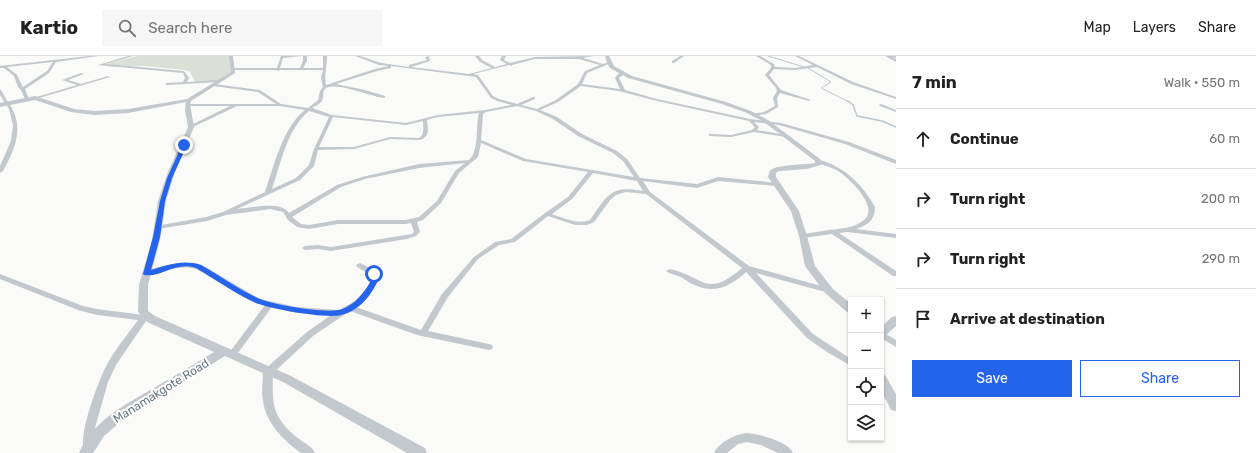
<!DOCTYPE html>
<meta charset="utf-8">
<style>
:root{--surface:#fff;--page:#f6f6f6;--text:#222;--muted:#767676;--line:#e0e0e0;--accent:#2563eb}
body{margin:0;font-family:Rubik,sans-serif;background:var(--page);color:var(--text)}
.controls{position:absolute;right:12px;bottom:12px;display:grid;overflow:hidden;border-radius:0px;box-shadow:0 1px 3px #0004}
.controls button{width:36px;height:36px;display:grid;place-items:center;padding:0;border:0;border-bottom:1px solid var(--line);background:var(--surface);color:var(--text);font:20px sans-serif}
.stop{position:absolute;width:12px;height:12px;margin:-9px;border:3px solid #2563eb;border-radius:50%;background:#fff}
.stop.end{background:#2563eb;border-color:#fff;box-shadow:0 1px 4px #0008}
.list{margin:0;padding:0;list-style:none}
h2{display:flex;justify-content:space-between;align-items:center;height:52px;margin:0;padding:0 16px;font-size:17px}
h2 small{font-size:13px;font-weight:400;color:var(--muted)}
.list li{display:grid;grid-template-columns:26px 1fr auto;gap:12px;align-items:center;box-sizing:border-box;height:60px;padding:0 16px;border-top:1px solid var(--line)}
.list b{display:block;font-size:15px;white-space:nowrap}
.list em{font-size:13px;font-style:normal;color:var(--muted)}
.actions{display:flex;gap:8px;padding:12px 16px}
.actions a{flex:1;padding:9px 0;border:1px solid var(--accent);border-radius:0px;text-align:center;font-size:14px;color:var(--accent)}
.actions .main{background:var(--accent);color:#fff}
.icon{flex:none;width:22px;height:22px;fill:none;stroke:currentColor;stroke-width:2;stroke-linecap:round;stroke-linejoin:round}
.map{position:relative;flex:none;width:896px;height:397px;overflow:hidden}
header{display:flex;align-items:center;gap:24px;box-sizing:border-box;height:56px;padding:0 20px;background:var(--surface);border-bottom:1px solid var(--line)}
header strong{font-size:19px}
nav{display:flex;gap:22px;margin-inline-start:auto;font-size:14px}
.search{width:280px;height:36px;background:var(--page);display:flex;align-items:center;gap:10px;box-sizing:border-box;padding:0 14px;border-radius:0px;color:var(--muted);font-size:15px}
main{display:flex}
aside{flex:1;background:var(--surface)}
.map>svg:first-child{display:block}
</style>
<header>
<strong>Kartio</strong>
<div class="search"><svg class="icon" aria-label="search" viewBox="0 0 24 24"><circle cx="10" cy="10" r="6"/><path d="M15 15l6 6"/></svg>Search here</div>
<nav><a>Map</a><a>Layers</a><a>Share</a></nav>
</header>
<main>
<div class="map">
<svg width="896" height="397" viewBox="0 0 896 397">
<rect width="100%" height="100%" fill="#fafaf8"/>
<!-- green -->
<path fill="#dadfd7" d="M137 0H230L232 15 218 25 195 26 190 16 185 14 144 10 115 11 100 9Z"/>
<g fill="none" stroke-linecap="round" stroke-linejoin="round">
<!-- stream-far1 -->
<path stroke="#bbc7cb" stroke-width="1" d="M768 0 804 11
M808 12 831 26 821 32 849 46"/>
<!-- stream -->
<path stroke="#bbc7cb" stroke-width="1.5" d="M848 45 853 49 857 60 882 65 896 71"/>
<!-- minor -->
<path fill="#c3c8cc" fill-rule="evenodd" d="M89 0H99L56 6 49 17 25 33 29 43 27 44 25 43 21 34 18 31 14 20 4 12H0V10ZM53 6 47 15 23 31 17 19 7 11Z
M128 0H133L105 8 184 15 189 22 187 26 219 24 221 25 219 26 167 29H166V27L183 26 185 22 183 17 98 9Z
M281 0H302L283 2 280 12H300L303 5V0H307V5L303 12H323V0H327C327 10 324 20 326 29L375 13 389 10 379 9 355 0H360L381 7 409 11V9L427 4 425 1 430 0 429 1 430 5 411 11 469 18 492 12 480 6 475 0H479L482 4 495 11 507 8 500 4 502 0H506L504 4 510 7 535 1 593 0 583 2 603 8 609 6 611 7 587 17 582 28 620 33 615 22 618 18 622 17 624 18 619 22 625 34 657 43 750 63 781 67 849 86 896 104V108L845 88 779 69 754 66 759 71 757 74 786 79 788 80 786 81 754 76 731 81 709 80V78H711L731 79 752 74 755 71 749 65 657 45 619 35 581 30 558 46 540 54 557 61 582 78 617 95 627 103 640 122 697 128 718 121 778 127 779 128 776 130 718 125 697 132 643 125 650 136 749 210 832 233 833 235 832 237H829L756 217 813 278 851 303V310L827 296 807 282 746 216C732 229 716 238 697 230 691 228 686 224 681 221 676 219 670 218 666 215L670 213C705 221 706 243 742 212L646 138 626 136 616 139 611 143 594 166 587 169H575L548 160 515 186 499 189 478 203 448 241 428 275 489 288 492 289 493 291 492 293 489 294 417 279 350 255 313 280 273 317C272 350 272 361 299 383 304 387 313 391 315 397H301C283 384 266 367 263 345 261 335 263 325 263 316L265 313 307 276 331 259 297 257 272 251 235 301 232 302 229 301 228 299 229 297 265 249 255 247 196 213C178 208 163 216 146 220L142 218 143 216C163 209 181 204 202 209L260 243 297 251 339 254 355 245 367 233 372 222 371 219 357 211 356 209 360 207 377 216 380 222C374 233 368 245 356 251L421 274 442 238 474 201 495 186 511 183 545 157 568 141 588 116 523 105 481 87 478 101 459 117 441 147 423 164 417 166 420 176 416 180 407 183 331 195 318 193 305 194 302 192 305 190 318 189 331 191 406 179 412 178 414 176 411 167 405 168H338L309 173 297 171 288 164 283 156 270 153 226 159 207 165 158 173 156 172 155 171 156 170 206 161 223 156 265 136C274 110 283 71 305 54L280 50H237L191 72H189V70L230 50H187L185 49 187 48H276L258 36 213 30V28H214L260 34 281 48 308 52 318 44 320 35 323 31 321 22 323 14H280L278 15 276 14H233L231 13 233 12H277ZM535 3H579L600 9 585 15 578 28 556 44 537 53 521 49 535 43V41H533L517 48 499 43 493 40 478 19 473 18 509 9 512 10V9ZM391 10 476 21 491 42 497 45 512 49 485 54 438 59 406 67 332 59 312 52C315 50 320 48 322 45 324 41 322 36 325 33 334 24 374 42 385 42V40L365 34 336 28 377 15 391 12ZM517 50 536 55 553 63 578 80 613 97 623 105 634 121 526 103 481 84 483 58 486 56ZM309 55 329 61 314 93 309 109 296 122 272 133C281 107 287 73 309 55ZM479 57C475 70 480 94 469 104L419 108 362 121 337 129 289 157C281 144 250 152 237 153L300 124 314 110 318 94 354 93 390 83 420 84C430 81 428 73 427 64L438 61ZM333 61 406 69 423 65C423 71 425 78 419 82L390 81 354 91H319ZM465 107 455 115 437 145 419 161 405 164H338L309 169 301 168 292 161 341 131 365 123 419 112ZM593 117 637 125 643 135C610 129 608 139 590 164 577 169 564 162 552 158L572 143Z
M680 0H684L674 7H672V5Z
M756 0H760L774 8 775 11 795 12 813 9 795 0H799L853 26 896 41V43L851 28 817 11 795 14 774 13 769 19 781 34 811 44 809 45 780 37 777 42 778 51 766 58 752 60V58L764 56 775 50 773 42 777 35 776 32 765 19 771 12V9Z
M886 0H896V2Z
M81 17 84 18 68 24 81 28 108 20 110 21 36 43 33 42 77 29 62 24Z
M0 33C3 36 5 42 8 46 25 70 16 91 3 115L0 117V110L11 85 13 69 9 53 0 39Z
M881 48 896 54V56L880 50 879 49Z
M820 104C846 112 862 128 875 151 875 164 868 169 856 173L896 178V182L847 176 839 177 896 215V220H893L832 178 803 182 800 180 803 178 829 174C832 173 834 174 838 173 847 172 857 170 864 164 879 152 852 125 841 117 834 112 826 110 818 107L817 106Z
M0 218 83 250 97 253 151 260 154 261 155 263 154 265H146L116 309 108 326 93 379V390L92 393 88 395 84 393C78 379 100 319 109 305 117 291 128 278 138 264L97 259 78 254 0 223Z
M881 275 896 284V291L881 282Z
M747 377C759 378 789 386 793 397H778L761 389 747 386 738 388 727 397H714C719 386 736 378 747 377Z"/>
<!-- tertiary -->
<path fill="#c3c8cc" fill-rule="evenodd" d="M229 0H233L235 17 191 45 190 48 194 71 175 116 166 145 160 184 148 229V255L155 260 291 320 425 392 427 397H407L283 326 225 300 125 362 104 380 93 397H79C94 363 128 347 159 329 178 318 196 307 214 296L147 266 138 256 139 229 152 184 158 145 168 116 188 71 185 54 186 46 128 57 94 59 71 56 35 44 0 51V47L35 40 74 53 94 55 128 53 187 43 231 16Z
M605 0H609L614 10 632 20 726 46 751 55 768 64 820 103 822 108 821 109 807 113 779 115 776 117V121L799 155 807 180 815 210 833 233 851 248V258L847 256 825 237 805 210 799 180 791 155 768 121C769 119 769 116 770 115 775 108 806 109 815 107V105L764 66 747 57 722 48 628 22 610 12 607 7Z
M885 0H890L896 3V6Z
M896 260V270L885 280 881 281V271L892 261Z
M881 317 885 319 896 338V355L891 354 881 334Z"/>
</g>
<!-- route -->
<path fill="#2563eb" d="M184 87 187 89 172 122 165 145 160 181 151 214C168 209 183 203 201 209 219 219 241 235 260 243 275 249 322 257 338 254 353 252 367 234 372 222L371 218 374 216 377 217 379 222C372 238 360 255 341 259 327 263 268 253 254 246 234 237 215 223 196 212 176 205 161 222 144 219L143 218 153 181 160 145 167 122 182 89Z"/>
<g text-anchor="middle" stroke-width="4" stroke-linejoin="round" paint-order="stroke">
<!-- near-street labels -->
<g font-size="12" fill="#657683" stroke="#fff">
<text transform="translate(161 335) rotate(-32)" y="4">Manamakgote Road</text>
</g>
</g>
</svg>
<div class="controls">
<button>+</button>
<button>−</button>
<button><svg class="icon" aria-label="locate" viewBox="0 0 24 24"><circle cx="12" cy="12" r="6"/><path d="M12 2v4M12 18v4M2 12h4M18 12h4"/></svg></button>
<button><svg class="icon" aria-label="layers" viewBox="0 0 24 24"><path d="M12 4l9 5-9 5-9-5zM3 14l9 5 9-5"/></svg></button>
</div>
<div class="stop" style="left:374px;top:218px"></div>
<div class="stop end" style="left:184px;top:89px"></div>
</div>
<aside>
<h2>7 min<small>Walk · 550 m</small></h2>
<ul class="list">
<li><svg class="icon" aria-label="ahead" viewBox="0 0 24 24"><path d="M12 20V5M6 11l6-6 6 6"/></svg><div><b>Continue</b></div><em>60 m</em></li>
<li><svg class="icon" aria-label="right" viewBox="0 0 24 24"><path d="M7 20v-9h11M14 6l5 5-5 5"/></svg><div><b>Turn right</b></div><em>200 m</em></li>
<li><svg class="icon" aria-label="right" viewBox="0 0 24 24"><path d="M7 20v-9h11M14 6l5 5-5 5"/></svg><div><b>Turn right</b></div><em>290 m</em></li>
<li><svg class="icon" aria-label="arrive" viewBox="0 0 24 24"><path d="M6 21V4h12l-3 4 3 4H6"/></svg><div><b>Arrive at destination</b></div></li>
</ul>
<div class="actions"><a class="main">Save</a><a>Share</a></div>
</aside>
</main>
